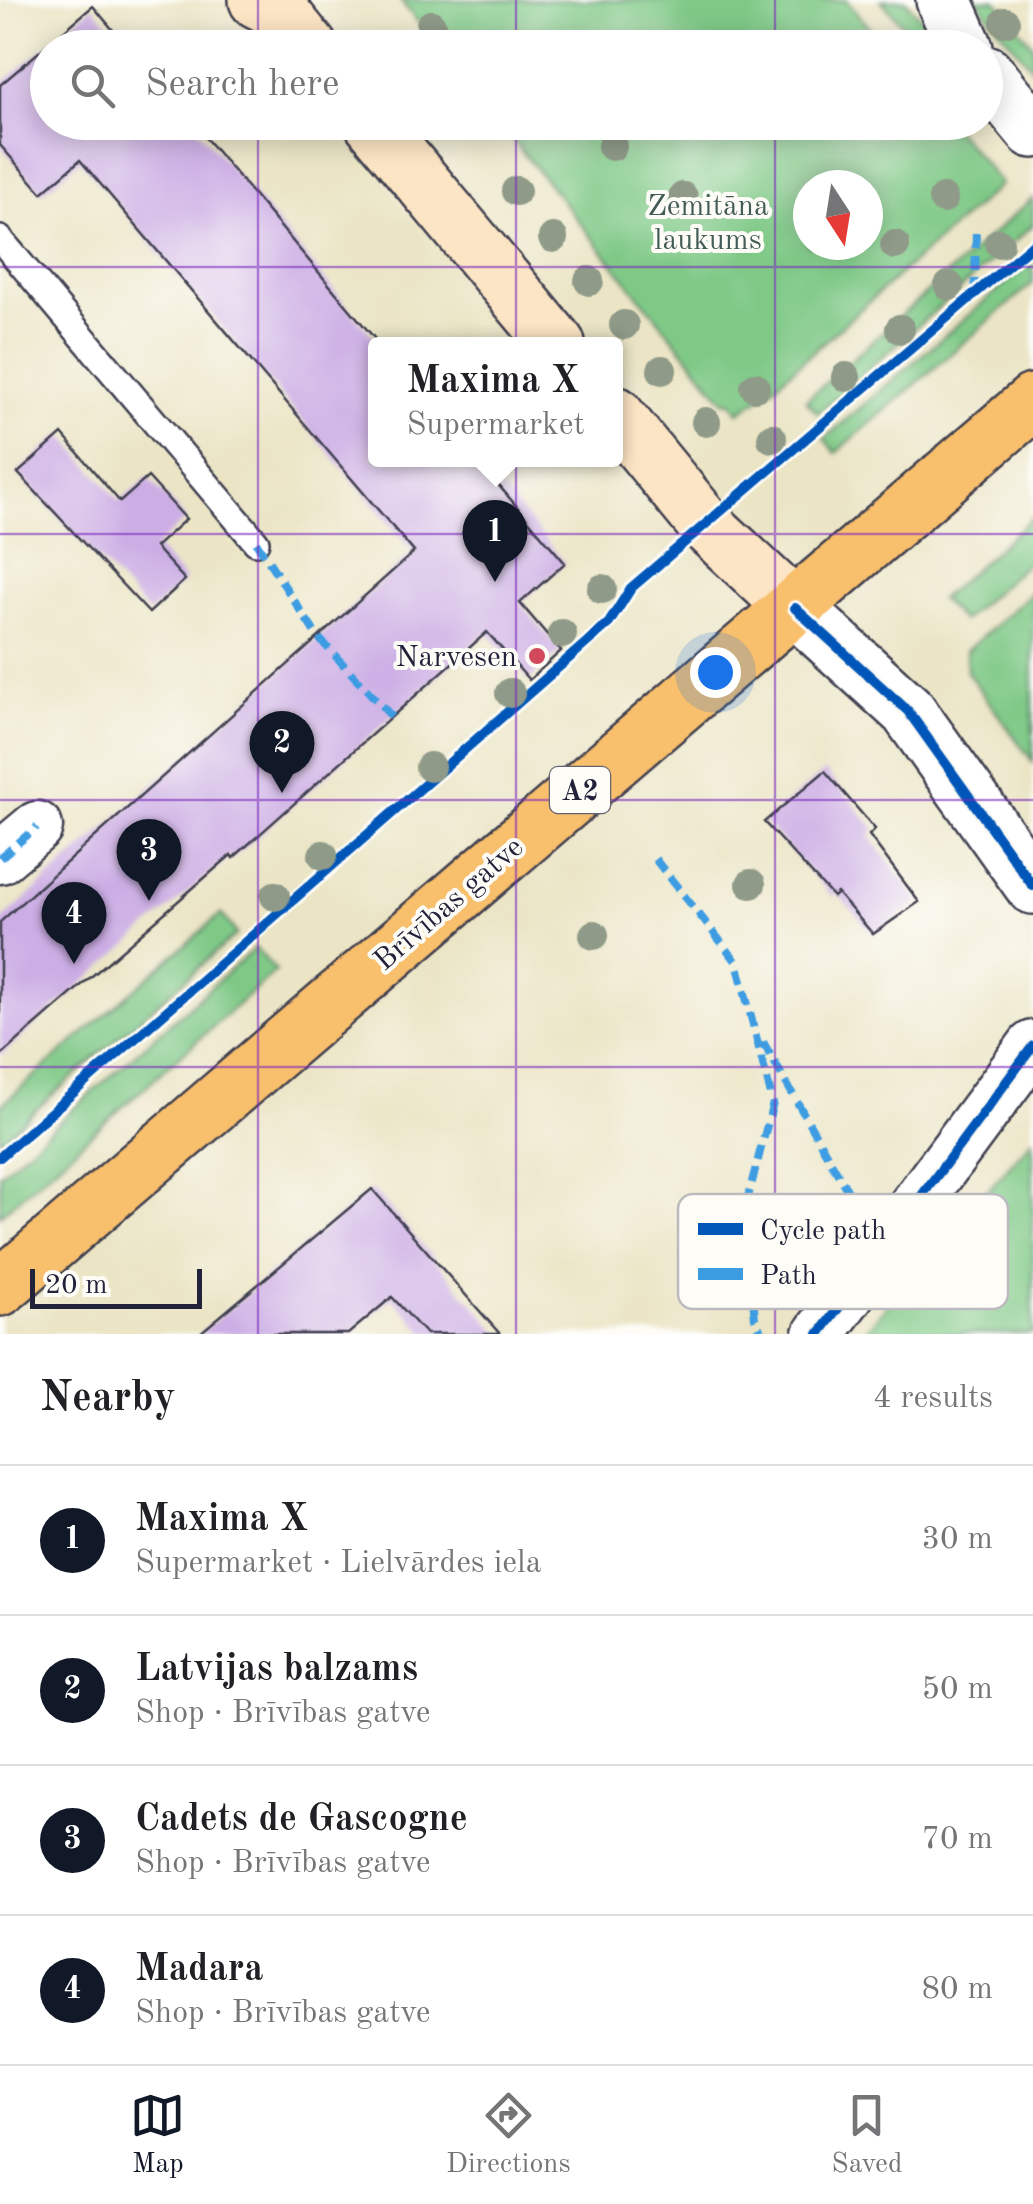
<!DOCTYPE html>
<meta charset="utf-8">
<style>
:root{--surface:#fff;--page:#f2f2f2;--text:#202124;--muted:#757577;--line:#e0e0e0;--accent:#111827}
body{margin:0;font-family:"Old Standard TT",serif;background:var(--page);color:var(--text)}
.compass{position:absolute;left:793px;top:170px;width:90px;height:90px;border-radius:50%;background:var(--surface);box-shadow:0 5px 25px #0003;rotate:168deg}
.scale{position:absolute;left:30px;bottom:25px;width:172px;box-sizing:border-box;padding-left:10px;border:5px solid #22223b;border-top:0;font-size:28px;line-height:35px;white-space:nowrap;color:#22223b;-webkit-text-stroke:8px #fdfcf7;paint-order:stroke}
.you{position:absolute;left:715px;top:672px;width:35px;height:35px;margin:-25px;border:8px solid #fff;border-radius:50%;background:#1a73e8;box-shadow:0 0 0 15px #1a73e833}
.badge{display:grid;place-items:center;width:65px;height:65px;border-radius:50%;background:var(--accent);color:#fff;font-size:32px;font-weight:700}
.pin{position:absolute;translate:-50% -82px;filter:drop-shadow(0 2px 5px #0008)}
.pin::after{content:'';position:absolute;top:52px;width:35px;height:30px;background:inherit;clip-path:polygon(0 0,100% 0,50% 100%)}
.popup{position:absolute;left:368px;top:337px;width:255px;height:130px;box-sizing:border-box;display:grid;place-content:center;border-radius:10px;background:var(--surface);filter:drop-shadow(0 2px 8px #0005);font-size:32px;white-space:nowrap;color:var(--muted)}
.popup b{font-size:38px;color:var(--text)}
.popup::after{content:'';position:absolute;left:50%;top:100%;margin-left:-20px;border:20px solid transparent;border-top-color:var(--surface)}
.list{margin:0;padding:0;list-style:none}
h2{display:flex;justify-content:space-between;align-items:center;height:130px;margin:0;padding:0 40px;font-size:42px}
h2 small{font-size:32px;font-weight:400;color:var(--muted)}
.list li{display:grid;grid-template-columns:65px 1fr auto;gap:30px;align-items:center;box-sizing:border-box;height:150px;padding:0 40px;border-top:2px solid var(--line)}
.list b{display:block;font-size:38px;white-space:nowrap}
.list p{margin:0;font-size:32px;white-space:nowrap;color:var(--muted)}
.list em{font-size:32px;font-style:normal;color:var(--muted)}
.icon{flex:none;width:55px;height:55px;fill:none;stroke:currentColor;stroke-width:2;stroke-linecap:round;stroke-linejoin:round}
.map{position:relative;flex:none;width:1033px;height:1334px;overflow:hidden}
.search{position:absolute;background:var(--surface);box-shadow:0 5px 25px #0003;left:30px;right:30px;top:30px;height:110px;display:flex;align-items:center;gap:25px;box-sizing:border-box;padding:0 35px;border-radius:55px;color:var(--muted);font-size:38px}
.sheet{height:730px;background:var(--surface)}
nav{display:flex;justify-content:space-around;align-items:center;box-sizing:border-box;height:140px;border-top:2px solid var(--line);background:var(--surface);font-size:28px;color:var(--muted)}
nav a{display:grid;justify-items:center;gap:5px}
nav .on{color:var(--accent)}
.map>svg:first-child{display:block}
</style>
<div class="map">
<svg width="1033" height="1334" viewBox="0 0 1033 1334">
<rect width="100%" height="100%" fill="#fdfcf7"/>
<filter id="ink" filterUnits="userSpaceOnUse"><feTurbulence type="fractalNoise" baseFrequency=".01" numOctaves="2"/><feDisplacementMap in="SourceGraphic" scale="20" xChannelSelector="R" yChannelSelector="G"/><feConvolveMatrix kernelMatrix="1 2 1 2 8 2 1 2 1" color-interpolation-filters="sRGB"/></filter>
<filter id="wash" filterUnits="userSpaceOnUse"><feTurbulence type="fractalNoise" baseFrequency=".0048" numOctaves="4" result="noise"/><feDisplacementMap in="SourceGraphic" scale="40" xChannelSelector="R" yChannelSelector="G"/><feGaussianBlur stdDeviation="2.25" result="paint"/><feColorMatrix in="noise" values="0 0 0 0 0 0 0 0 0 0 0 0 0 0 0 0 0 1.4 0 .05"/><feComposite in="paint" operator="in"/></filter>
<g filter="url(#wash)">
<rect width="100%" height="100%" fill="#ebe5c6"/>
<!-- green -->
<path fill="#7fc987" stroke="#507661" stroke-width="2.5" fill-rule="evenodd" d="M400 0H846L886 47H438Z
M881 0H905L947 47H922Z
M976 0H996L1033 45V69Z
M499 123H950L1001 184 764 395 739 412 730 401 725 402ZM808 185H868V245H808Z
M1033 198V225L818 413 806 400Z
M1033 260V283L836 453 824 439Z
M1033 517V558L962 621 940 599Z
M1033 591V762L967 672 966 651Z
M221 914 237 934 0 1141V1106Z
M255 948 276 971 0 1215V1174Z
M1033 1139V1334H862Z"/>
<g id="blocks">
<!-- building -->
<path fill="#ccaee5" d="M93 6 128 48H48V122H192L375 339V460H477L565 563 520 603 561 651 529 680 487 632 233 858 231 855 0 1056V922L414 552 80 160 42 193 0 145V85Z
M62 434 120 502 148 477 186 519 155 547 185 580 149 613 18 473Z
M825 771 875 829 869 835 919 902 873 934 837 893 833 897 764 822Z
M372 1189 500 1334H426L392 1297 348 1334H199Z"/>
</g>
</g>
<g filter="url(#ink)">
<use href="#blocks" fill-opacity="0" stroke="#403f50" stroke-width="2.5"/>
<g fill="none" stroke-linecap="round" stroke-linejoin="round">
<defs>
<path id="service" d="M0 239 256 542"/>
<path id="minor" d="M0 858 37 827
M819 1334 1033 1046"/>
<path id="tertiary" d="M944 0 965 48
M986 73 1033 130
M795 608 908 711 1033 886"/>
<path id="secondary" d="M257 0 281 12 310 48
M372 122 557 344
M615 414 705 524 795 608"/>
<path id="trunk" d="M0 1288 1033 402"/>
</defs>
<!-- service casing -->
<use href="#service" stroke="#403f50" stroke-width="30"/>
<!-- minor casing -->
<use href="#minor" stroke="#403f50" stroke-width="55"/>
<!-- tertiary casing -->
<use href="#tertiary" stroke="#403f50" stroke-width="60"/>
<!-- secondary casing -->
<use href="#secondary" stroke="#403f50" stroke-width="60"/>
<!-- trunk casing -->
<use href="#trunk" stroke="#403f50" stroke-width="60"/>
<!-- service -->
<use href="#service" stroke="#fff" stroke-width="25"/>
<!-- minor -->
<use href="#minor" stroke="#fff" stroke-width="50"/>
<!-- tertiary -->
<use href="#tertiary" stroke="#fff" stroke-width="55"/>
<!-- secondary -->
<use href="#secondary" stroke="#fce5c4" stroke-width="55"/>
<!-- trunk -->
<use href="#trunk" stroke="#f8bf6c" stroke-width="55"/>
<!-- quiet -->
<path stroke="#3c9ce2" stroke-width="8" stroke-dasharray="15 8" stroke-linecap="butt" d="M975 294 976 226
M256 542 317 636 392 717
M0 858 37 827
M655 859 737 962 773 1103 744 1212 755 1318 762 1334
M763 1042 864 1220 889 1238"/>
<defs>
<path id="cycleway" d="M795 608 908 711 1033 886
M0 1157 609 623 631 588 1033 244
M819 1334 1033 1046"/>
</defs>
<!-- cycleway casing -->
<use href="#cycleway" stroke="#fdfcf7" stroke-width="16"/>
<!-- cycleway -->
<use href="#cycleway" stroke="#0057b8" stroke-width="10"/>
</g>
<!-- trees -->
<g fill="#8f9a88">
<circle cx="1005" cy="22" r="15"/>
<circle cx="431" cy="25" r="15"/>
<circle cx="612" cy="146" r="15"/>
<circle cx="516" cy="191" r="15"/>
<circle cx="683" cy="197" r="15"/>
<circle cx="943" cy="199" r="15"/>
<circle cx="553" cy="238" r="15"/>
<circle cx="999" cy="243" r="15"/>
<circle cx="895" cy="245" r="15"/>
<circle cx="589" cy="281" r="15"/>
<circle cx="949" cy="286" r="15"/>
<circle cx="624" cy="325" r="15"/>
<circle cx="900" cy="329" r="15"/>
<circle cx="662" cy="370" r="15"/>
<circle cx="846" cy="377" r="15"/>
<circle cx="755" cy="387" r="15"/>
<circle cx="706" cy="422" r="15"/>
<circle cx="772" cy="438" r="15"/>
<circle cx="602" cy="589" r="15"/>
<circle cx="562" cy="634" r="15"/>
<circle cx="510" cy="693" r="15"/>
<circle cx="430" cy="767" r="15"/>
<circle cx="323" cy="855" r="15"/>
<circle cx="751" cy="884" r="15"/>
<circle cx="275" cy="896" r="15"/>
<circle cx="594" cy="935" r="15"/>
</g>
</g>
<!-- grid -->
<path fill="none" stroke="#7b2cbf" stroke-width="2.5" stroke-opacity="0.55" d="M258 0V48M516 0V48M775 0V48M258 122V1334M516 122V1334M775 122V1334M0 267H1033M0 534H1033M0 800H1033M0 1067H1033"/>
<!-- markers -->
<circle fill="#d1495b" stroke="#fdfcf7" stroke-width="4" cx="537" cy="656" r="10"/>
<g text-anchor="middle" stroke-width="8" stroke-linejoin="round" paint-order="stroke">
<!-- shield labels -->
<rect fill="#fdfcf7" stroke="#646373" stroke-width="2.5" x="550" y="767" width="60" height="46" rx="8"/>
<g font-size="28" font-weight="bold" fill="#22223b">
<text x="580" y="800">A2</text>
</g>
<!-- park labels -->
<g font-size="30" fill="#435c56" stroke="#fdfcf7">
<text x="708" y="215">Zemitāna<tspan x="708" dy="34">laukums</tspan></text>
</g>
<!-- poi labels -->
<g font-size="30" fill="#22223b" stroke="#fdfcf7" text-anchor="end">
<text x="517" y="666">Narvesen</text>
</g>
<!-- street labels -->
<g font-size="30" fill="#22223b" stroke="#fdfcf7">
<text transform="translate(448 903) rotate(-41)" y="10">Brīvības gatve</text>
</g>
</g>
<!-- legend -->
<rect x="678" y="1194" width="330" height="115" rx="15" fill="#fdfcf7" stroke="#bbbbbf" stroke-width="2.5"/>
<rect x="698" y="1223" width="45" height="12" fill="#0057b8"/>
<rect x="698" y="1268" width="45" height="12" fill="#3c9ce2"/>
<g font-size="28" fill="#22223b">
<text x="760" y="1239">Cycle path</text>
<text x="760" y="1284">Path</text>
</g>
</svg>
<svg class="compass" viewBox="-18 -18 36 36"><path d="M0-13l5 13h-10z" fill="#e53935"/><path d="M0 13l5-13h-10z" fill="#757577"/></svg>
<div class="scale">20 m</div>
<div class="you"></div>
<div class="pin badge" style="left:495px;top:582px">1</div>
<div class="popup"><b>Maxima X</b>Supermarket</div>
<div class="pin badge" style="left:282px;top:793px">2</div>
<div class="pin badge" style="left:149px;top:901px">3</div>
<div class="pin badge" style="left:74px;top:964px">4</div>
<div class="search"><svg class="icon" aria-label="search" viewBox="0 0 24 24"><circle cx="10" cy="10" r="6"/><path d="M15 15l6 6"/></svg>Search here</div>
</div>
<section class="sheet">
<h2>Nearby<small>4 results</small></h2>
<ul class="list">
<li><span class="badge">1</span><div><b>Maxima X</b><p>Supermarket · Lielvārdes iela</p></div><em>30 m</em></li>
<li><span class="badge">2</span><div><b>Latvijas balzams</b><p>Shop · Brīvības gatve</p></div><em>50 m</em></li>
<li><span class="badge">3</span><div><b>Cadets de Gascogne</b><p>Shop · Brīvības gatve</p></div><em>70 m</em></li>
<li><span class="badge">4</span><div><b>Madara</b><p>Shop · Brīvības gatve</p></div><em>80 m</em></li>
</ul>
</section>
<nav>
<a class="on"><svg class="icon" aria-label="map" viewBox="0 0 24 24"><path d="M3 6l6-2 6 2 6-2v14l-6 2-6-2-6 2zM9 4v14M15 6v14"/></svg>Map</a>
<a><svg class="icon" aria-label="directions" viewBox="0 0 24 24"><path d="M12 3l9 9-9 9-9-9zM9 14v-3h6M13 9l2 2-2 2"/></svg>Directions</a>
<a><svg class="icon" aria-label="saved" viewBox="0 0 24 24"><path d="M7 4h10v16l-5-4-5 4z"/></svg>Saved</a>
</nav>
